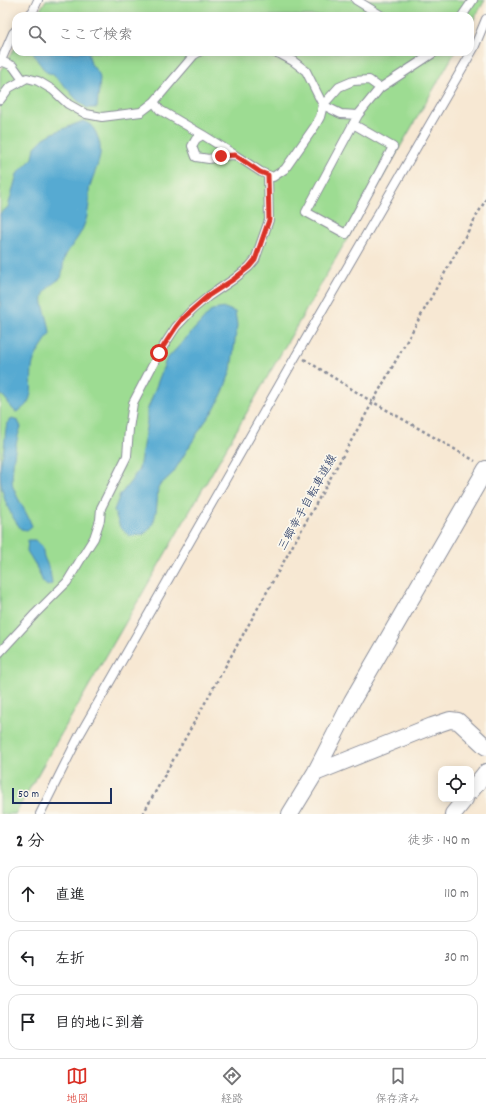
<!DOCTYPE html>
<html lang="ja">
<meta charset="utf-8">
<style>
:root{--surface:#fff;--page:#f2f2f2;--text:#202124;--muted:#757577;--line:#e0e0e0;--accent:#d93025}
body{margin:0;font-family:Dekko,"Klee One",sans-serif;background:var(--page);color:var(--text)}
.controls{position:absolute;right:12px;bottom:12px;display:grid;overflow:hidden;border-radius:8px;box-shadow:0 2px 10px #0003}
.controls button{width:36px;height:36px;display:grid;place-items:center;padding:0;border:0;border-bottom:1px solid var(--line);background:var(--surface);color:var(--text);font:20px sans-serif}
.scale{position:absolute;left:12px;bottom:10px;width:100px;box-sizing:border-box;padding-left:4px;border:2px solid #1b2f5e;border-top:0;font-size:11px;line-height:14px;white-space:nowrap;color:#1b2f5e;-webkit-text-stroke:3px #fbf7ec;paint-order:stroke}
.stop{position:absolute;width:12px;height:12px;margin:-9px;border:3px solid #d93025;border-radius:50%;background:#fff}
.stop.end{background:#d93025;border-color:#fff;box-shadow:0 1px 4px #0008}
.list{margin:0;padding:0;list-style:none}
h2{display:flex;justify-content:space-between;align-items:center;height:52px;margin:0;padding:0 16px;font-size:17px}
h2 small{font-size:13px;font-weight:400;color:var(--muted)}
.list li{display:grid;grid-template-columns:26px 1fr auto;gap:12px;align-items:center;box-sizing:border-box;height:56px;margin:0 8px 8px;padding:0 8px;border:1px solid var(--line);border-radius:12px}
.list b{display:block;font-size:15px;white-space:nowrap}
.list em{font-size:13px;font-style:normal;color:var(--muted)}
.icon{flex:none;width:22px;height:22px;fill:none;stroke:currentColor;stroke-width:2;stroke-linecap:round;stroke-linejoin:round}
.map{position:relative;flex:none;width:486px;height:814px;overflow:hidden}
.search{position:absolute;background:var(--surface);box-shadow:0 2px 10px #0003;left:12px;right:12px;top:12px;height:44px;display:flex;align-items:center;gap:10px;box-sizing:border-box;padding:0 14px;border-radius:12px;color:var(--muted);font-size:15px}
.sheet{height:244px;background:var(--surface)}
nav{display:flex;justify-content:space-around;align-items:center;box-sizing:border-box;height:56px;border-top:1px solid var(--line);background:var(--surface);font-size:11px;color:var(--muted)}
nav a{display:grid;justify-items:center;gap:2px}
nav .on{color:var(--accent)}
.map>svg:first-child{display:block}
</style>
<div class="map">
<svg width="486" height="814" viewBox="0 0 486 814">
<rect width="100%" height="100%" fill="#fbf7ec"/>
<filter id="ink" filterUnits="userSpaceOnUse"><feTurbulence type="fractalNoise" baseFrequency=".025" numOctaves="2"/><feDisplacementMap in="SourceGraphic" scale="8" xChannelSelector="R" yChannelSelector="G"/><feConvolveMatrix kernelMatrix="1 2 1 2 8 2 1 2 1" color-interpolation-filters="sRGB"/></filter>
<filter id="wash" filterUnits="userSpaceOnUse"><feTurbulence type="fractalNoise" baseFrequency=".012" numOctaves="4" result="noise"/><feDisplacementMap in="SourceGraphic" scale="16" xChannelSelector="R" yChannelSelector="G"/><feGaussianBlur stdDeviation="0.9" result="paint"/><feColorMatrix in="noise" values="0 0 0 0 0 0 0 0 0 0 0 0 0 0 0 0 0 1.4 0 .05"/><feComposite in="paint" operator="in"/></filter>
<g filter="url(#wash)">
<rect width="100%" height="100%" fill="#f7e8d3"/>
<!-- green -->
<path fill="#9ddc92" stroke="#5c8678" d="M46 0H485L470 26V16H36Z
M16 46V52H455L15 814H0V71Z"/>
<!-- water -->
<path fill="#56aad2" stroke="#386c98" d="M33 52H88L91 64 99 74 100 79 97 108H87L76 99 64 85 52 74 46 72 37 60Z
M83 121C90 123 93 127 96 133 106 154 96 166 90 186 88 192 90 198 89 204 88 211 87 219 84 225 80 238 68 248 64 259 63 265 63 272 61 278 30 298 47 303 50 333 45 342 38 350 34 360 27 378 40 402 16 412 9 407 8 399 0 394V214L8 207 17 174 33 158 35 147 44 138 53 133Z
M225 308 235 312 237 325 231 370 223 392 215 408 202 426 173 473 158 487C157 500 158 528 143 534 139 536 134 535 130 536L120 527 114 510 120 495 131 481 139 469 147 422V411L166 360 212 310Z
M12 419 18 421 21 427C16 438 10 476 13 487 18 501 27 512 32 526L27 530 21 529C7 511 0 492 0 469 0 462 3 455 4 448 5 440 5 432 7 423Z
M28 540H35L42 546 44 557 50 571 52 584 47 586 43 582 35 564 27 551Z"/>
</g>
<g filter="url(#ink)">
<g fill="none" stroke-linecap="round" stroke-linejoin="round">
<defs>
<path id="lane" d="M356 0 382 16
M28 16 33 11 38 0
M462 16 473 0
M272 52 280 54 293 61 306 71 323 105 341 114 358 115
M1 61 13 66 23 80
M0 63 13 33 16 30
M0 100 9 88 27 78 38 81 53 90 68 104 86 114 102 117 141 112 154 102 160 110 203 135
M154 102 194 55 199 52
M353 124 393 147 346 234 306 212 358 115 380 88 435 52
M235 155 203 135 196 139 192 146 196 157 209 159 221 156 235 155 261 172 273 177 285 169 315 126 320 117 323 105 339 87 353 81 369 80 380 88
M0 652 35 614 67 582 87 549 94 538 100 520 101 508 127 456 129 429 133 403 159 353 176 327 192 310 209 296 234 279 249 267 255 260 269 220 268 175
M40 814 79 736 293 361 474 48 486 19"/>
<path id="street" d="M315 773 432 726 450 720 458 721 486 747
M471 791 486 772
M290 814 315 773 352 701 486 469
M453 814 465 799"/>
</defs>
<!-- lane casing -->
<use href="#lane" stroke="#898c98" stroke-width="10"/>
<!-- street casing -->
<use href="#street" stroke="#898c98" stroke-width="18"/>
<!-- path -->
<path stroke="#898c98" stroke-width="2.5" stroke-dasharray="3 3" stroke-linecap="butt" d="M304 359 366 398 475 461
M143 814 486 199"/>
<!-- lane -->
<use href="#lane" stroke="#fff" stroke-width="8"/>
<!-- street -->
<use href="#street" stroke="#fff" stroke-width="16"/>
</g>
</g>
<g fill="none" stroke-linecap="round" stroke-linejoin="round" filter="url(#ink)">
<!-- route -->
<path stroke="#d93025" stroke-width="5" d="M159 353 176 327 183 318 208 296 234 279 249 267 255 260 269 220 268 175 260 172 235 155 221 156"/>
</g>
<g text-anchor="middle" stroke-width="3.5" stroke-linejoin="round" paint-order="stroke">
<!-- street labels -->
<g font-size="12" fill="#1b2f5e" stroke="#fbf7ec">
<text transform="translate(307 502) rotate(-61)" y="4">三郷幸手自転車道線</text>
</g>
</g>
</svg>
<div class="controls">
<button><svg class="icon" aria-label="locate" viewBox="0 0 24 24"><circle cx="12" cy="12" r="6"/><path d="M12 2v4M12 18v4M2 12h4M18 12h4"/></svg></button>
</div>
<div class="scale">50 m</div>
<div class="stop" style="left:159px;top:353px"></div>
<div class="stop end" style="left:221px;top:156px"></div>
<div class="search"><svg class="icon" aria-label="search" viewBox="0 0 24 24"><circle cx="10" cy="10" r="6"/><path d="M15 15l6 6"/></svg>ここで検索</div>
</div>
<section class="sheet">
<h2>2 分<small>徒歩 · 140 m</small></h2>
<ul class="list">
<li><svg class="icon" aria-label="ahead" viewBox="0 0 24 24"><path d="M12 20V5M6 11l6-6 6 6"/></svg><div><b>直進</b></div><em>110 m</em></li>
<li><svg class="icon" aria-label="left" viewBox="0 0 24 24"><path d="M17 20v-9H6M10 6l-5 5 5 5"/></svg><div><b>左折</b></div><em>30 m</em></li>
<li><svg class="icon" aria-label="arrive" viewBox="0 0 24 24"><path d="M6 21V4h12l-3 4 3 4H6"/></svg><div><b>目的地に到着</b></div></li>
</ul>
</section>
<nav>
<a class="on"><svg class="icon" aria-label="map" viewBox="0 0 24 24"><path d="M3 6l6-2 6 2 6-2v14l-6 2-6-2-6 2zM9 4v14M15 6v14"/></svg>地図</a>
<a><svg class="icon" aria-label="directions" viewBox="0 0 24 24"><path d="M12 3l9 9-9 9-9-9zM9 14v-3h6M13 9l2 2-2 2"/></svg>経路</a>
<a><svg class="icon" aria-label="saved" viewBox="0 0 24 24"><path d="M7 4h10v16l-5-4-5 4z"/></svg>保存済み</a>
</nav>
